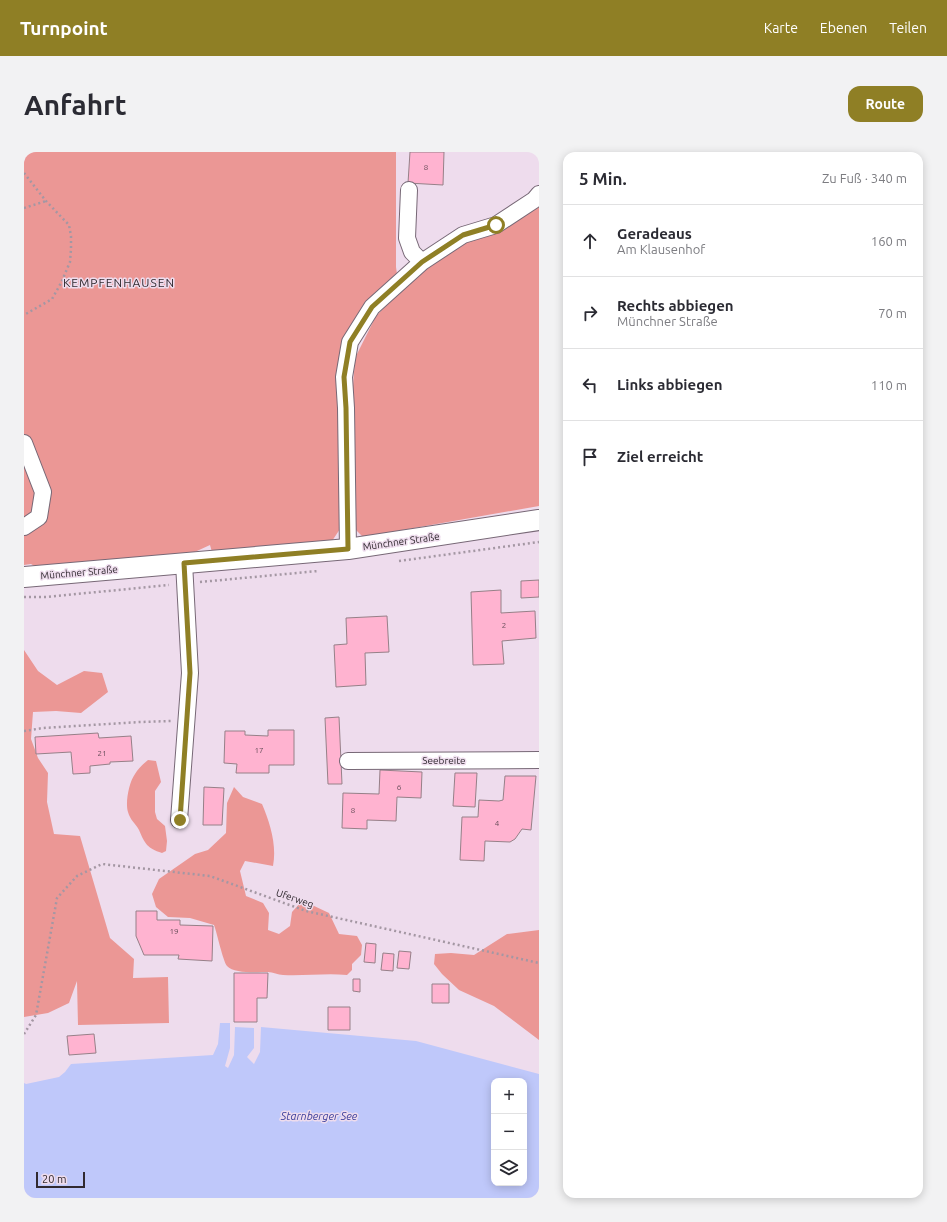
<!DOCTYPE html>
<html lang="de">
<meta charset="utf-8">
<style>
:root{--surface:#fff;--page:#f2f2f3;--text:#2b2b33;--muted:#7c7c81;--line:#e1e1e2;--accent:#8f7f25}
body{margin:0;font-family:Ubuntu,sans-serif;background:var(--page);color:var(--text)}
.controls{position:absolute;right:12px;bottom:12px;display:grid;overflow:hidden;border-radius:8px;box-shadow:0 2px 10px #0003}
.controls button{width:36px;height:36px;display:grid;place-items:center;padding:0;border:0;border-bottom:1px solid var(--line);background:var(--surface);color:var(--text);font:20px sans-serif}
.scale{position:absolute;left:12px;bottom:10px;width:49px;box-sizing:border-box;padding-left:4px;border:2px solid #312a30;border-top:0;font-size:11px;line-height:14px;white-space:nowrap;color:#312a30;-webkit-text-stroke:3px #eedced;paint-order:stroke}
.stop{position:absolute;width:12px;height:12px;margin:-9px;border:3px solid #8f7f25;border-radius:50%;background:#fff}
.stop.end{background:#8f7f25;border-color:#fff;box-shadow:0 1px 4px #0008}
.list{margin:0;padding:0;list-style:none}
h2{display:flex;justify-content:space-between;align-items:center;height:52px;margin:0;padding:0 16px;font-size:17px}
h2 small{font-size:13px;font-weight:400;color:var(--muted)}
.list li{display:grid;grid-template-columns:26px 1fr auto;gap:12px;align-items:center;box-sizing:border-box;height:72px;padding:0 16px;border-top:1px solid var(--line)}
.list b{display:block;font-size:15px;white-space:nowrap}
.list p{margin:0;font-size:13px;white-space:nowrap;color:var(--muted)}
.list em{font-size:13px;font-style:normal;color:var(--muted)}
.icon{flex:none;width:22px;height:22px;fill:none;stroke:currentColor;stroke-width:2;stroke-linecap:round;stroke-linejoin:round}
.map{position:relative;flex:none;width:515px;height:1046px;overflow:hidden;border-radius:12px}
header{display:flex;align-items:center;gap:24px;box-sizing:border-box;height:56px;padding:0 20px;background:var(--accent);color:#fff}
header strong{font-size:19px}
nav{display:flex;gap:22px;margin-inline-start:auto;font-size:14px}
.intro{display:flex;align-items:center;justify-content:space-between;box-sizing:border-box;height:96px;padding:0 24px}
h1{margin:0;font-size:28px}
.button{padding:10px 18px;border-radius:12px;background:var(--accent);color:#fff;font-size:14px;font-weight:700}
main{display:flex;gap:24px;padding:0 24px}
aside{flex:1;background:var(--surface);border-radius:12px;box-shadow:0 2px 10px #0003}
.map>svg:first-child{display:block}
</style>
<header>
<strong>Turnpoint</strong>
<nav><a>Karte</a><a>Ebenen</a><a>Teilen</a></nav>
</header>
<div class="intro"><h1>Anfahrt</h1><a class="button">Route</a></div>
<main>
<div class="map">
<svg width="515" height="1046" viewBox="0 0 515 1046">
<rect width="100%" height="100%" fill="#eedced"/>
<!-- green -->
<path fill="#eb9795" d="M0 0H372V115L373 122 328 179 316 377 308 389 188 400 186 393 162 404 12 415 7 412 0 413Z
M515 49V354L339 385 330 376 328 248 331 206 352 164 399 116 437 90Z
M0 498 14 519 33 533 60 519 78 521 84 540 57 561 32 559 9 560 7 587 14 606 24 621 23 650 30 682 56 684 86 786 110 807 109 826 144 825 145 871 54 873 53 829 45 851 24 861 0 865Z
M124 608 132 609 137 630 131 639V660L133 667 141 674 143 689 142 699 138 701C123 696 121 692 115 678 112 672 106 668 104 660 101 651 105 630 111 622 114 617 119 612 124 608Z
M210 635 219 645 238 652C246 671 253 693 249 714L221 709 216 719 222 744 239 751 245 761 244 778 255 782 266 774 268 760 277 750 288 753 305 761 315 782 333 784 338 793 337 803 328 812V818L323 823C302 821 281 824 259 823 254 823 249 820 244 820 233 820 210 822 203 814 199 809 193 781 190 773L166 766 144 765 132 755 128 742 135 727 171 702 184 698 202 681 203 651Z
M515 778V888L470 854 435 838 418 822 410 812 411 802 427 801 450 803 483 782Z"/>
<!-- water -->
<path fill="#bfc8fa" fill-rule="evenodd" d="M196 871H206V896L201 914 204 916 210 903 211 875 230 876V896L223 905 230 912 236 900 237 875 392 889 515 922V1046H0V931L2 932 35 925 41 920 47 912 189 903 194 892ZM470 929H500V1031H470Z"/>
<!-- building -->
<path fill="#ffb3d0" stroke="#968088" d="M386 0H420L419 33 384 31Z
M515 428V445L497 446V429Z
M477 438V461L511 459 512 486 478 489 480 512 449 513 447 440Z
M363 464 365 500 341 501 342 533 312 535 310 493 323 492 322 466Z
M315 565 318 632H304L301 566Z
M244 578H270V613H245V621H212L213 612 200 611 201 579H221V583L244 584Z
M74 581 75 586 107 584 109 609 86 610V612L66 614V621L49 622 47 600 12 602 11 585Z
M356 618 398 620 397 646 373 645 372 669 343 668V677L318 676 319 641 355 642Z
M431 621H453L451 655 429 654Z
M481 624H512L507 678 498 677 491 687 486 690 461 689 460 709 436 708 438 665H454L455 648 475 649 479 648Z
M180 635 200 636 198 673H179Z
M112 759H133V768H156V773L189 774 188 809 154 807 155 803H120L112 784Z
M342 791 352 792 351 811 340 810Z
M375 799 387 800 385 817 373 816Z
M359 801 370 802 369 819 357 818Z
M210 821H244L243 846H233V870H210Z
M329 827H336V840L329 839Z
M408 832H425V851H408Z
M304 855H326V878H304Z
M70 882 72 901 45 903 43 884Z"/>
<g fill="none" stroke-linecap="round" stroke-linejoin="round">
<defs>
<path id="minor" d="M385 38 383 86 388 100 398 110
M0 291 19 340 15 365 0 375
M324 397 322 256 320 225 326 190 348 155 398 110 439 83 472 73 510 48 515 42
M324 609 515 608
M155 668 166 521 160 411"/>
<path id="major" d="M0 425 324 397 515 368"/>
</defs>
<!-- minor casing -->
<use href="#minor" stroke="#776876" stroke-width="18"/>
<!-- major casing -->
<use href="#major" stroke="#776876" stroke-width="22"/>
<!-- path -->
<path stroke="#a497a3" stroke-width="2.5" stroke-dasharray="2 3" stroke-linecap="butt" d="M0 21 22 49 45 73 47 84V97L46 110 37 131 28 147 0 163
M0 56 22 49
M375 409 515 390
M176 430 294 419
M0 445H22L145 433
M0 579 19 576 116 570 147 569
M0 882 12 863 33 746 53 724 78 712 186 724 282 759 515 811"/>
<!-- minor -->
<use href="#minor" stroke="#fff" stroke-width="16"/>
<!-- major -->
<use href="#major" stroke="#fff" stroke-width="20"/>
</g>
<g fill="none" stroke-linecap="round" stroke-linejoin="round">
<!-- route -->
<path stroke="#8f7f25" stroke-width="5" d="M156 668 166 521 160 411 324 397 322 256 320 225 326 190 348 155 398 110 439 83 472 73"/>
</g>
<g text-anchor="middle" stroke-width="3" stroke-linejoin="round" paint-order="stroke">
<!-- number labels -->
<g font-size="8" fill="#644c58">
<text x="402" y="18">8</text>
<text x="480" y="476">2</text>
<text x="235" y="601">17</text>
<text x="78" y="604">21</text>
<text x="375" y="638">6</text>
<text x="329" y="661">8</text>
<text x="473" y="674">4</text>
<text x="150" y="782">19</text>
</g>
<!-- street labels -->
<g font-size="10" fill="#312a30" stroke="#eedced">
<text transform="translate(377 389) rotate(-8)" y="4">Münchner Straße</text>
<text transform="translate(55 420) rotate(-5)" y="4">Münchner Straße</text>
<text x="420" y="612">Seebreite</text>
<text transform="translate(271 746) rotate(19)" y="4">Uferweg</text>
</g>
<!-- water labels -->
<g font-size="11" font-style="italic" fill="#3b3e9b" stroke="#eedced">
<text x="295" y="968">Starnberger See</text>
</g>
<!-- quarter labels -->
<g font-size="12" letter-spacing="1" fill="#312a30" stroke="#eedced">
<text x="95" y="135">KEMPFENHAUSEN</text>
</g>
</g>
</svg>
<div class="controls">
<button>+</button>
<button>−</button>
<button><svg class="icon" aria-label="layers" viewBox="0 0 24 24"><path d="M12 4l9 5-9 5-9-5zM3 14l9 5 9-5"/></svg></button>
</div>
<div class="scale">20 m</div>
<div class="stop" style="left:472px;top:73px"></div>
<div class="stop end" style="left:156px;top:668px"></div>
</div>
<aside>
<h2>5 Min.<small>Zu Fuß · 340 m</small></h2>
<ul class="list">
<li><svg class="icon" aria-label="ahead" viewBox="0 0 24 24"><path d="M12 20V5M6 11l6-6 6 6"/></svg><div><b>Geradeaus</b><p>Am Klausenhof</p></div><em>160 m</em></li>
<li><svg class="icon" aria-label="right" viewBox="0 0 24 24"><path d="M7 20v-9h11M14 6l5 5-5 5"/></svg><div><b>Rechts abbiegen</b><p>Münchner Straße</p></div><em>70 m</em></li>
<li><svg class="icon" aria-label="left" viewBox="0 0 24 24"><path d="M17 20v-9H6M10 6l-5 5 5 5"/></svg><div><b>Links abbiegen</b></div><em>110 m</em></li>
<li><svg class="icon" aria-label="arrive" viewBox="0 0 24 24"><path d="M6 21V4h12l-3 4 3 4H6"/></svg><div><b>Ziel erreicht</b></div></li>
</ul>
</aside>
</main>
